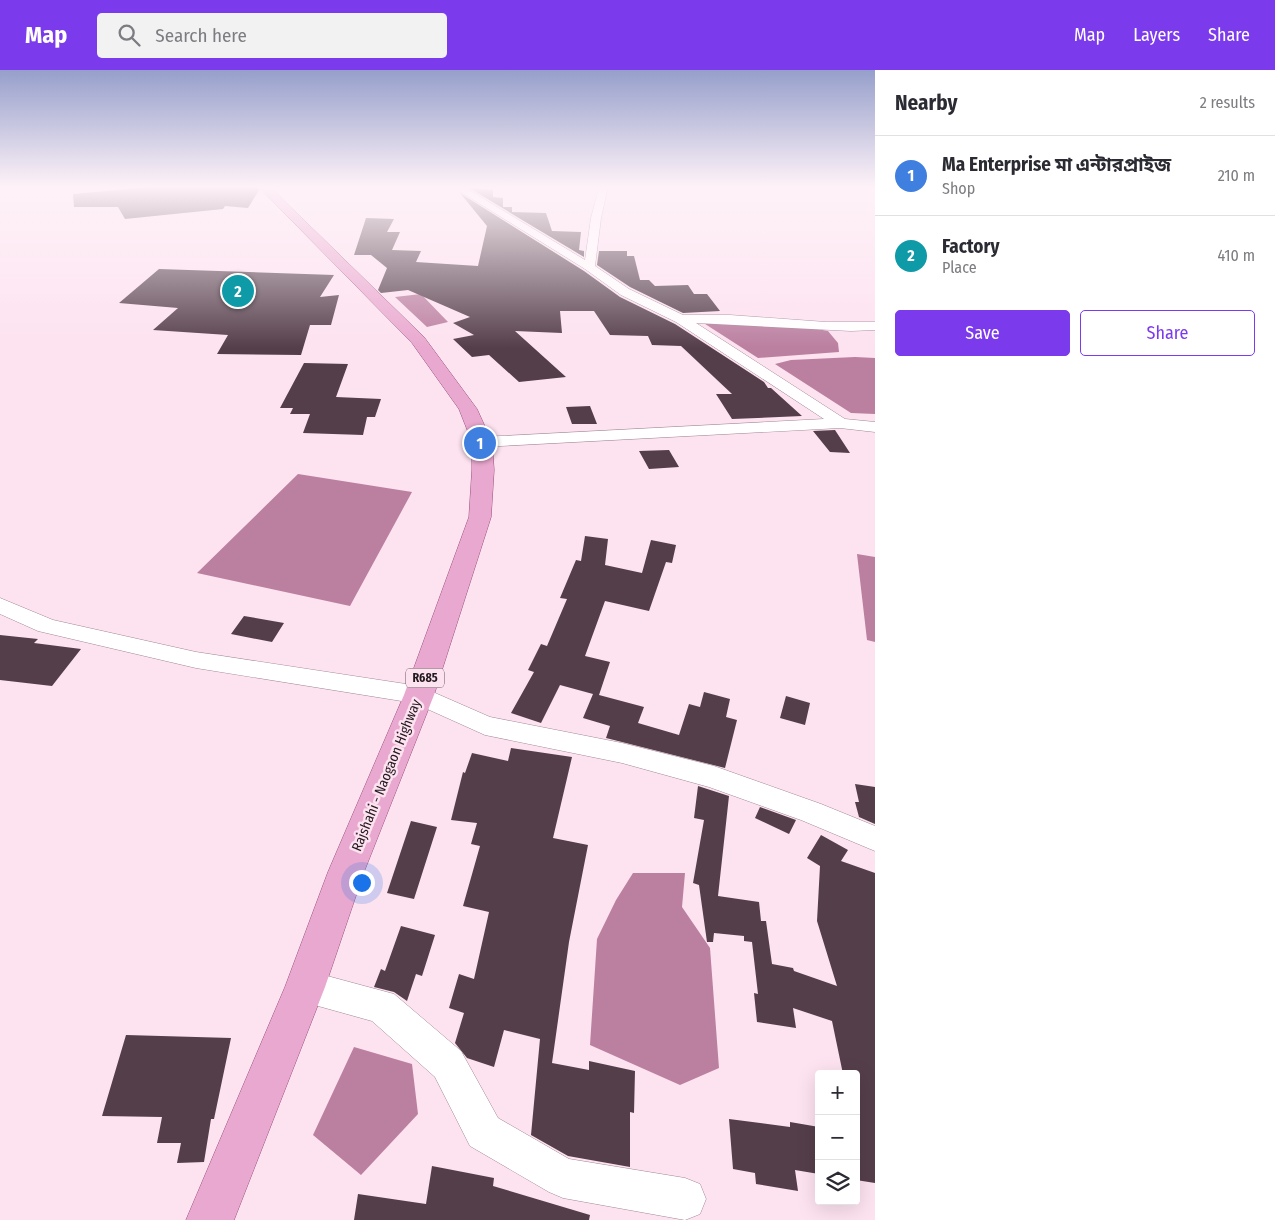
<!DOCTYPE html>
<meta charset="utf-8">
<style>
:root{--surface:#fff;--page:#f2f2f3;--text:#2b2b33;--muted:#7c7c81;--line:#e1e1e2;--accent:#7c3aed}
body{margin:0;font-family:"Fira Sans Condensed","Noto Sans Bengali",sans-serif;background:var(--page);color:var(--text)}
.controls{position:absolute;right:15px;bottom:15px;display:grid;overflow:hidden;border-radius:5px;box-shadow:0 5px 20px #0002}
.controls button{width:45px;height:45px;display:grid;place-items:center;padding:0;border:0;border-bottom:1px solid var(--line);background:var(--surface);color:var(--text);font:25px sans-serif}
.you{position:absolute;left:361px;top:812px;width:18px;height:18px;margin:-12px;border:4px solid #fff;border-radius:50%;background:#1a73e8;box-shadow:0 0 0 8px #1a73e833}
.badge{display:grid;place-items:center;width:32px;height:32px;border-radius:50%;background:var(--accent);color:#fff;font-size:16px;font-weight:700}
.pin{position:absolute;translate:-50% -50%;border:2px solid #fff;box-shadow:0 1px 5px #0006}
.list{margin:0;padding:0;list-style:none}
h2{display:flex;justify-content:space-between;align-items:center;height:65px;margin:0;padding:0 20px;font-size:21px}
h2 small{font-size:16px;font-weight:400;color:var(--muted)}
.list li{display:grid;grid-template-columns:32px 1fr auto;gap:15px;align-items:center;box-sizing:border-box;height:80px;padding:0 20px;border-top:1px solid var(--line)}
.list b{display:block;font-size:19px;white-space:nowrap}
.list p{margin:0;font-size:16px;white-space:nowrap;color:var(--muted)}
.list em{font-size:16px;font-style:normal;color:var(--muted)}
.actions{display:flex;gap:10px;padding:15px 20px}
.actions a{flex:1;padding:11px 0;border:1px solid var(--accent);border-radius:5px;text-align:center;font-size:18px;color:var(--accent)}
.actions .main{background:var(--accent);color:#fff}
.icon{flex:none;width:28px;height:28px;fill:none;stroke:currentColor;stroke-width:2;stroke-linecap:round;stroke-linejoin:round}
.map{position:relative;flex:none;width:875px;height:1150px;overflow:hidden}
header{display:flex;align-items:center;gap:30px;box-sizing:border-box;height:70px;padding:0 25px;background:var(--accent);color:#fff}
header strong{font-size:24px}
nav{display:flex;gap:28px;margin-inline-start:auto;font-size:18px}
.search{width:350px;height:45px;background:var(--page);display:flex;align-items:center;gap:12px;box-sizing:border-box;padding:0 18px;border-radius:5px;color:var(--muted);font-size:19px}
main{display:flex}
aside{flex:1;background:var(--surface)}
.map>svg:first-child{display:block}
</style>
<header>
<strong>Map</strong>
<div class="search"><svg class="icon" aria-label="search" viewBox="0 0 24 24"><circle cx="10" cy="10" r="6"/><path d="M15 15l6 6"/></svg>Search here</div>
<nav><a>Map</a><a>Layers</a><a>Share</a></nav>
</header>
<main>
<div class="map">
<svg width="875" height="1150" viewBox="0 0 875 1150">
<rect width="100%" height="100%" fill="#fde2f0"/>
<!-- water -->
<path fill="#bb7fa0" d="M421 224 448 252 427 257 395 227Z
M702 252 801 256 828 261 838 273 839 282 758 288Z
M855 287 875 288V344L851 343 775 294 791 290Z
M298 404 412 422 350 536 197 503Z
M857 484 875 487V572L867 570Z
M633 803H685L682 837 710 878 719 998 680 1015 590 975 597 869 616 830Z
M354 977 412 994 418 1044 361 1105 313 1065Z"/>
<!-- building -->
<path fill="#543e4a" d="M150 117H257L259 120 248 138 225 136 223 139 125 149 118 137H74L73 124Z
M469 118 493 120V127L503 128V137H512V142L546 143 552 161 581 162 579 180 584 181V187Z
M460 123 584 201 620 227 675 254 764 312 768 318H771L802 346 732 349 716 324H732L681 276 652 275 648 266 610 265 594 241H560L562 263 515 261 566 307 519 312 489 285 472 287 453 269 474 265 453 253 470 247 408 220 381 223 378 220 387 198 371 185H354L366 148 394 149 387 162H400L392 180 421 181 416 192 478 196 487 156Z
M599 181H627V186H634L640 210H649L655 216 688 215 694 224H707L720 241 683 243 630 217 597 195Z
M159 199 334 205 320 227 339 225 331 255H310L301 285 217 284 228 265 153 260 178 238 119 233Z
M304 293 348 294 336 327 381 329 375 347H367L363 365 303 363 310 344H290L293 338H280Z
M590 336 597 354H572L566 337Z
M835 360 850 383 830 382 813 361Z
M669 380 679 397 649 399 639 381Z
M585 466 608 469 605 495 642 503 651 470 676 475 672 493 666 492 649 541 605 531 585 586 610 592 599 625 644 637 638 653 679 665 689 634 700 637 704 622 730 629 726 647 737 650 725 698 606 668 610 656 583 648 593 624 560 615 541 653 511 643 534 602 528 600 541 574 547 576 567 529 560 528 576 490 581 491Z
M244 546 284 553 272 572 231 564Z
M0 565 38 569 34 573 81 579 52 616 0 610Z
M786 626 810 633 805 655 780 648Z
M511 678 572 687 553 768 588 775 569 872 552 993 589 1000V991L635 1001 634 1043 630 1042V1097L568 1086 531 1065 540 969 504 960 494 997 467 988 455 973 464 943 449 938 459 904 474 909 489 842 463 836 480 776 471 774 477 753 451 750 463 702 465 703 472 683 508 691Z
M855 714 875 717V754L859 747 855 732H859Z
M698 716 729 726 718 826 759 832 761 851H766L772 894 793 898 794 901 837 916 817 851 820 796 807 788 821 765 848 780 841 791 875 803V1113L856 1110V1004H843L832 951 793 938 796 958 757 952 754 923 758 924 752 872 744 871V866L714 863 713 872H707L699 815 693 813 704 750 694 748Z
M760 737 796 750 789 764 755 748Z
M411 751 437 757 414 829 387 823Z
M401 856 435 865 422 906 416 904 407 931 394 922 374 917 381 899 385 901Z
M126 965 231 968 214 1049H211L204 1092 177 1093 181 1073H157L162 1047 102 1046Z
M729 1049 790 1057V1052L819 1057V1104L795 1100 798 1121 756 1114 755 1103 733 1099Z
M432 1096 494 1108 493 1116 590 1145 589 1150H354L358 1124 426 1134Z"/>
<g fill="none" stroke-linecap="round" stroke-linejoin="round">
<defs>
<path id="street" d="M453 117H464L585 190 591 148 599 117H608L601 148 595 196 629 219 683 245H730L826 252H875V260L851 261 696 253 845 349 875 352V362L840 358 482 377 476 376 473 372 476 368 482 367 824 349 676 252 621 225 585 199Z
M0 528 53 550 196 582 419 616 490 647 622 673 714 696 821 734 875 756V781L801 750 709 717 622 693 485 665 414 633 196 598 38 561 0 544Z
M305 900 394 924 461 981 498 1048 569 1089 685 1108 700 1114 706 1129 700 1144 685 1150 563 1128 549 1122 470 1076 435 1007 372 951 293 929 288 917 293 905Z"/>
<path id="primary" d="M259 117H270L424 267 477 339 492 372 494 400 491 447 434 625 364 802 325 917 234 1150H186L285 917 328 802 404 625 469 447 472 400V372L459 339 412 273Z"/>
</defs>
<!-- street casing -->
<use href="#street" stroke="#a18895" stroke-width="1"/>
<!-- primary casing -->
<use href="#primary" stroke="#9a507c" stroke-width="1"/>
<!-- street -->
<use href="#street" fill="#fff" fill-rule="evenodd"/>
<!-- primary -->
<use href="#primary" fill="#e9a8cf" fill-rule="evenodd"/>
</g>
<!-- sky -->
<linearGradient id="sky" x2="0" y2="1"><stop stop-color="#969fcb"/><stop offset="0.42" stop-color="#fef2f8"/><stop offset="1" stop-color="#fef2f8" stop-opacity="0"/></linearGradient>
<rect width="875" height="278" fill="url(#sky)"/>
<g text-anchor="middle" stroke-width="5" stroke-linejoin="round" paint-order="stroke">
<!-- shield labels -->
<rect fill="#fde2f0" stroke="#64555d" stroke-width="1" x="406" y="598.5" width="38" height="19" rx="4"/>
<g font-size="12" font-weight="bold" fill="#22191e">
<text x="425" y="612">R685</text>
</g>
<!-- street labels -->
<g font-size="14" fill="#22191e" stroke="#fde2f0">
<text transform="translate(386 705) rotate(-68)" y="5">Rajshahi - Naogaon Highway</text>
</g>
</g>
</svg>
<div class="controls">
<button>+</button>
<button>−</button>
<button><svg class="icon" aria-label="layers" viewBox="0 0 24 24"><path d="M12 4l9 5-9 5-9-5zM3 14l9 5 9-5"/></svg></button>
</div>
<div class="you"></div>
<div class="pin badge" style="left:480px;top:373px;background:#3f7fe0">1</div>
<div class="pin badge" style="left:238px;top:221px;background:#0f9aa8">2</div>
</div>
<aside>
<h2>Nearby<small>2 results</small></h2>
<ul class="list">
<li><span class="badge" style="background:#3f7fe0">1</span><div><b>Ma Enterprise মা এন্টারপ্রাইজ</b><p>Shop</p></div><em>210 m</em></li>
<li><span class="badge" style="background:#0f9aa8">2</span><div><b>Factory</b><p>Place</p></div><em>410 m</em></li>
</ul>
<div class="actions"><a class="main">Save</a><a>Share</a></div>
</aside>
</main>
